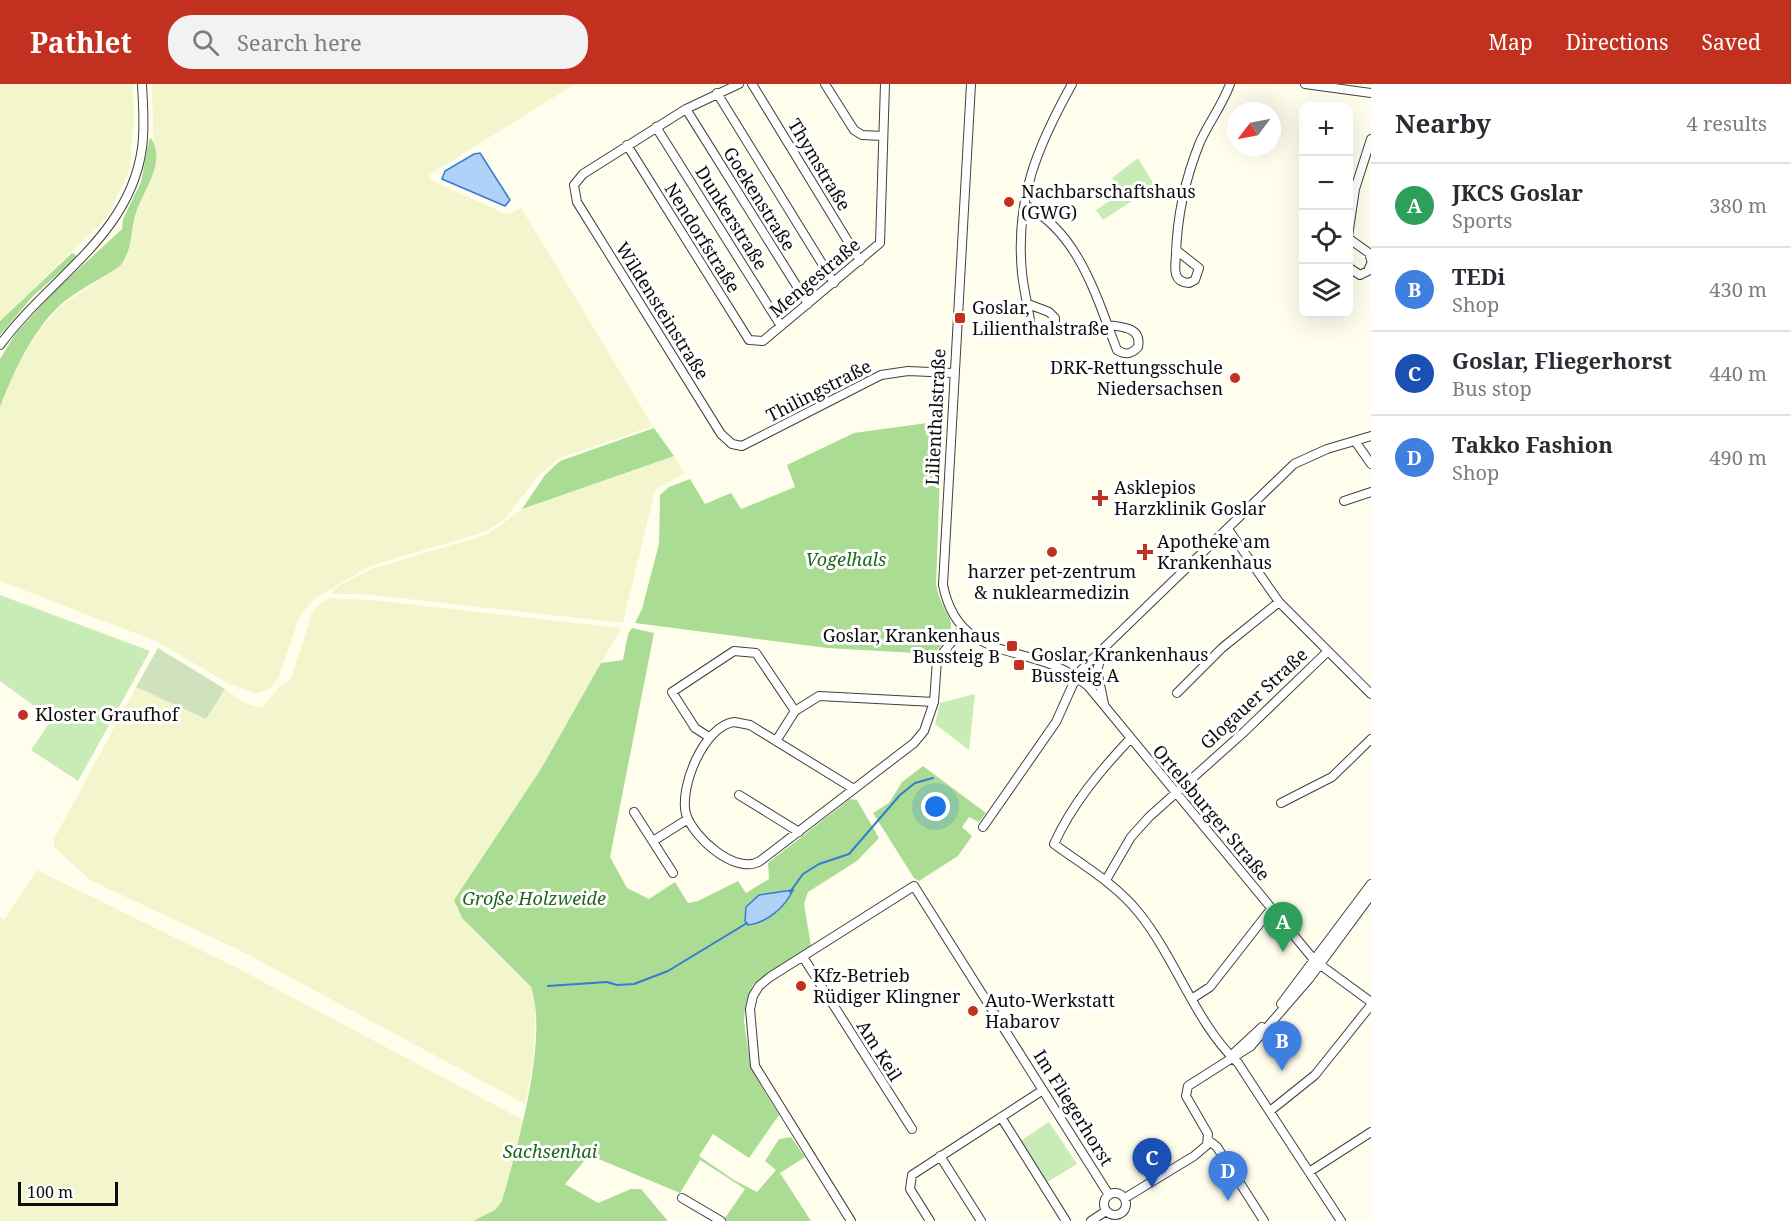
<!DOCTYPE html>
<meta charset="utf-8">
<style>
:root{--surface:#fff;--page:#f2f2f3;--text:#2b2b33;--muted:#7c7c81;--line:#e1e1e2;--accent:#c23020}
body{margin:0;font-family:"Noto Serif",serif;background:var(--page);color:var(--text)}
.controls{position:absolute;right:18px;top:18px;display:grid;overflow:hidden;border-radius:12px;box-shadow:0 6px 24px #0002}
.controls button{width:54px;height:54px;display:grid;place-items:center;padding:0;border:0;border-bottom:2px solid var(--line);background:var(--surface);color:var(--text);font:30px sans-serif}
.compass{position:absolute;left:1227px;top:18px;width:54px;height:54px;border-radius:50%;background:var(--surface);box-shadow:0 6px 24px #0002;rotate:238deg}
.scale{position:absolute;left:18px;bottom:15px;width:100px;box-sizing:border-box;padding-left:6px;border:3px solid #0d0d0d;border-top:0;font-size:16px;line-height:21px;white-space:nowrap;color:#0d0d0d;-webkit-text-stroke:4px #fff;paint-order:stroke}
.you{position:absolute;left:936px;top:723px;width:21px;height:21px;margin:-15px;border:4px solid #fff;border-radius:50%;background:#1a73e8;box-shadow:0 0 0 9px #1a73e833}
.badge{display:grid;place-items:center;width:39px;height:39px;border-radius:50%;background:var(--accent);color:#fff;font-size:20px;font-weight:700}
.pin{position:absolute;translate:-50% -50px;filter:drop-shadow(0 2px 3px #0008)}
.pin::after{content:'';position:absolute;top:32px;width:21px;height:18px;background:inherit;clip-path:polygon(0 0,100% 0,50% 100%)}
.list{margin:0;padding:0;list-style:none}
h2{display:flex;justify-content:space-between;align-items:center;height:78px;margin:0;padding:0 24px;font-size:26px}
h2 small{font-size:20px;font-weight:400;color:var(--muted)}
.list li{display:grid;grid-template-columns:39px 1fr auto;gap:18px;align-items:center;box-sizing:border-box;height:84px;padding:0 24px;border-top:2px solid var(--line)}
.list b{display:block;font-size:22px;white-space:nowrap}
.list p{margin:0;font-size:20px;white-space:nowrap;color:var(--muted)}
.list em{font-size:20px;font-style:normal;color:var(--muted)}
.icon{flex:none;width:33px;height:33px;fill:none;stroke:currentColor;stroke-width:2;stroke-linecap:round;stroke-linejoin:round}
.map{position:relative;flex:none;width:1371px;height:1137px;overflow:hidden}
header{display:flex;align-items:center;gap:36px;box-sizing:border-box;height:84px;padding:0 30px;background:var(--accent);color:#fff}
header strong{font-size:28px}
nav{display:flex;gap:33px;margin-inline-start:auto;font-size:21px}
.search{width:420px;height:54px;background:var(--page);display:flex;align-items:center;gap:15px;box-sizing:border-box;padding:0 21px;border-radius:24px;color:var(--muted);font-size:22px}
main{display:flex}
aside{flex:1;background:var(--surface)}
.map>svg:first-child{display:block}
</style>
<header>
<strong>Pathlet</strong>
<div class="search"><svg class="icon" aria-label="search" viewBox="0 0 24 24"><circle cx="10" cy="10" r="6"/><path d="M15 15l6 6"/></svg>Search here</div>
<nav><a>Map</a><a>Directions</a><a>Saved</a></nav>
</header>
<main>
<div class="map">
<svg width="1371" height="1137" viewBox="0 0 1371 1137">
<rect width="100%" height="100%" fill="#fffeed"/>
<!-- farmland -->
<path fill="#f3f6cc" d="M0 0H133L134 39 129 88 106 134 0 237Z
M152 0H575L429 91 433 97 508 131 521 124 653 342 560 374 538 392 505 435 485 448 370 482 316 514 300 531 278 595 268 606 256 609 229 600 158 558 0 497V323L12 291 31 256 59 223 120 182 127 173 137 127 154 88Z
M674 372 684 389 655 406 623 539 363 510H330L340 501 371 485 488 450 522 425 549 413Z
M329 514 372 516 621 544 541 685 455 822 462 834 484 858 531 904 536 918 533 979 525 1020 245 869 90 796 54 763V755L136 603 206 635 225 605 245 619 262 624 279 603 291 595 311 532 316 523Z
M37 786 239 885 525 1037 502 1117 495 1126 473 1137H0V833L4 836Z"/>
<!-- green -->
<path fill="#c9ebb5" d="M1138 74 1155 102 1103 136 1096 126 1122 109 1112 94Z
M0 511 150 567 78 697 31 666 52 635 0 597Z
M975 610 969 666 935 640 940 619Z
M1049 1038 1077 1080 1046 1099 1020 1057Z"/>
<!-- forest -->
<path fill="#aadc94" d="M151 54C167 78 143 107 136 129 130 149 133 166 120 182 100 196 75 207 58 223 30 251 14 287 0 323V275L16 249 56 206 122 145 123 135 141 98 149 56Z
M72 169 76 171 75 175 33 212 0 251V237Z
M942 337 936 501C945 541 966 533 934 570L827 564 635 539 642 525 659 460 660 411 669 403 690 395 705 420 731 409 741 425 795 403 787 381 854 349Z
M654 344 674 372 522 425 545 391 560 377Z
M632 544 654 549 610 773 627 804 649 815 675 798 688 819 698 817 738 797 746 809 769 795 768 779 850 715 857 716 879 754 857 777 808 808 804 820 811 862 770 891 753 900 745 923 744 938 751 985 779 1031 749 1074 713 1050 699 1072 734 1096 757 1108 776 1086 765 1077 779 1055 791 1053 805 1073 780 1089 811 1137H723L745 1105 700 1076 680 1109 589 1071 565 1100 598 1119 631 1105H641L668 1137H473L495 1126 502 1117C517 1065 549 954 531 903L462 834 454 816 541 685 601 579 623 576 628 550Z
M923 682 986 729 979 738 969 733 962 743 972 752 958 772 919 797 914 794 873 729 889 719 902 698Z"/>
<!-- cemetery -->
<path fill="#d0e1bd" d="M158 564 225 605 206 635 136 603Z"/>
<!-- water -->
<path fill="#b0d2f8" stroke="#347bd2" stroke-width="1.5" d="M480 69 510 116 505 122 442 95 445 87 474 70Z
M793 806C785 823 767 839 748 841L745 837 746 823 759 811Z"/>
<g fill="none" stroke-linecap="round" stroke-linejoin="round">
<!-- stream -->
<path stroke="#347bd2" stroke-width="2" d="M790 808 803 790 819 780 849 770 900 711 915 699 933 694
M548 902 607 898 617 901 634 900 668 887 747 839"/>
<defs>
<path id="minor" d="M739 0 686 25 583 90 574 101 577 118 721 350 732 360 742 362 881 291 908 287 953 289
M752 0 860 177
M825 0 854 46 862 51 883 52
M971 0 943 501C958 576 1020 560 1071 590
M1305 0 1371 9
M717 9 834 199
M686 25 808 220
M656 43 781 242
M627 61 749 256 763 257 880 159 885 0
M1025 121C1079 149 1096 212 1117 266 1125 271 1131 271 1138 263 1142 243 1122 243 1108 241
M1348 152 1355 105 1371 55
M1348 154 1369 169 1371 176
M1176 166 1199 184 1195 196 1189 199C1172 198 1175 184 1176 171 1177 132 1185 95 1200 58 1209 38 1223 20 1230 0
M1348 183 1360 191 1368 187 1371 180
M1028 220 1049 228 1055 234V242L1050 248 1035 249 1031 244C1029 226 1024 208 1022 189 1015 115 1037 63 1072 0
M0 261C49 194 130 152 142 64 145 43 143 21 142 0
M1355 357 1371 380
M1344 417 1371 408
M1228 445 1279 518 1371 610
M1104 565 1097 586 1104 620
M1079 588 1294 380 1327 365 1371 352
M1080 596 1088 602 1315 877 1371 918
M1177 609 1222 564 1279 518
M734 638 750 641 854 705 760 777C736 792 693 753 686 730 679 703 704 642 734 638Z
M709 653 695 644 672 608 734 567 756 569 795 627
M1130 655C1100 687 1072 720 1054 760 1084 782 1116 800 1139 829 1176 875 1196 940 1238 979L1341 1137
M776 657 795 627 819 612 934 618
M854 705 914 659 924 647 934 618 937 576 963 544
M739 711 799 748
M1281 719 1332 693 1371 655
M634 728 673 789
M983 743 1056 638 1074 598
M653 757 688 735
M1106 796 1131 753 1149 733 1244 648 1327 568
M803 873 912 1045
M1193 914 1210 903 1271 825
M1281 920 1371 800
M1232 974 1234 969 1262 943
M1270 1027 1315 991 1371 921
M1001 1033 1066 1137
M1208 1056 1217 1063 1264 1137
M940 1072 981 1137
M1309 1088 1371 1048
M1104 1120a11 11 0 1 1 22 0a11 11 0 1 1-22 0Z
M682 1114 721 1137
M1125 1114 1194 1072 1207 1061 1208 1050 1186 1012 1188 1002 1251 962 1309 895 1371 811
M851 1137 755 982 750 925 753 912 759 902 770 893 914 802 1109 1111
M930 1137 910 1105 912 1091 1043 1006
M1091 1137 1106 1127"/>
</defs>
<!-- minor casing -->
<use href="#minor" stroke="#404040" stroke-width="10"/>
<!-- minor -->
<use href="#minor" stroke="#fff" stroke-width="8"/>
</g>
<!-- markers -->
<g fill="#c23020" stroke="#fff" stroke-width="2">
<circle cx="1009" cy="118" r="6"/>
<rect x="954" y="228" width="12" height="12" rx="3"/>
<circle cx="1235" cy="294" r="6"/>
<path d="M1097 405h6v6h6v6h-6v6h-6v-6h-6v-6h6z"/>
<circle cx="1052" cy="468" r="6"/>
<path d="M1142 459h6v6h6v6h-6v6h-6v-6h-6v-6h6z"/>
<rect x="1006" y="556" width="12" height="12" rx="3"/>
<rect x="1013" y="575" width="12" height="12" rx="3"/>
<circle cx="23" cy="631" r="6"/>
<circle cx="801" cy="902" r="6"/>
<circle cx="973" cy="927" r="6"/>
</g>
<g text-anchor="middle" stroke-width="6" stroke-linejoin="round" paint-order="stroke">
<!-- street labels -->
<g font-size="18" fill="#0d0d0d" stroke="#fff">
<text transform="translate(819 81) rotate(59)" y="6">Thymstraße</text>
<text transform="translate(759 115) rotate(58)" y="6">Goekenstraße</text>
<text transform="translate(731 134) rotate(58)" y="6">Dunkerstraße</text>
<text transform="translate(702 154) rotate(58)" y="6">Nendorfstraße</text>
<text transform="translate(815 194) rotate(-40)" y="6">Mengestraße</text>
<text transform="translate(662 227) rotate(58)" y="6">Wildensteinstraße</text>
<text transform="translate(819 307) rotate(-27)" y="6">Thilingstraße</text>
<text transform="translate(936 333) rotate(-87)" y="6">Lilienthalstraße</text>
<text transform="translate(1254 615) rotate(-43)" y="6">Glogauer Straße</text>
<text transform="translate(1211 729) rotate(50)" y="6">Ortelsburger Straße</text>
<text transform="translate(879 967) rotate(58)" y="6">Am Keil</text>
<text transform="translate(1073 1024) rotate(58)" y="6">Im Fliegerhorst</text>
</g>
<!-- poi labels -->
<g font-size="18" fill="#0d0d0d" stroke="#fff" text-anchor="start">
<text x="1021" y="114">Nachbarschaftshaus<tspan x="1021" dy="21">(GWG)</tspan></text>
<text x="972" y="230">Goslar,<tspan x="972" dy="21">Lilienthalstraße</tspan></text>
<text x="1223" y="290" text-anchor="end">DRK-Rettungsschule<tspan x="1223" dy="21">Niedersachsen</tspan></text>
<text x="1114" y="410">Asklepios<tspan x="1114" dy="21">Harzklinik Goslar</tspan></text>
<text x="1157" y="464">Apotheke am<tspan x="1157" dy="21">Krankenhaus</tspan></text>
<text x="1052" y="494" text-anchor="middle">harzer pet-zentrum<tspan x="1052" dy="21">&amp; nuklearmedizin</tspan></text>
<text x="1000" y="558" text-anchor="end">Goslar, Krankenhaus<tspan x="1000" dy="21">Bussteig B</tspan></text>
<text x="1031" y="577">Goslar, Krankenhaus<tspan x="1031" dy="21">Bussteig A</tspan></text>
<text x="35" y="637">Kloster Graufhof</text>
<text x="813" y="898">Kfz-Betrieb<tspan x="813" dy="21">Rüdiger Klingner</tspan></text>
<text x="985" y="923">Auto-Werkstatt<tspan x="985" dy="21">Habarov</tspan></text>
</g>
<!-- park labels -->
<g font-size="18" font-style="italic" fill="#20671b" stroke="#fff">
<text x="846" y="482">Vogelhals</text>
<text x="534" y="821">Große Holzweide</text>
<text x="550" y="1074">Sachsenhai</text>
</g>
</g>
</svg>
<div class="controls">
<button>+</button>
<button>−</button>
<button><svg class="icon" aria-label="locate" viewBox="0 0 24 24"><circle cx="12" cy="12" r="6"/><path d="M12 2v4M12 18v4M2 12h4M18 12h4"/></svg></button>
<button><svg class="icon" aria-label="layers" viewBox="0 0 24 24"><path d="M12 4l9 5-9 5-9-5zM3 14l9 5 9-5"/></svg></button>
</div>
<svg class="compass" viewBox="-18 -18 36 36"><path d="M0-13l5 13h-10z" fill="#e53935"/><path d="M0 13l5-13h-10z" fill="#7c7c81"/></svg>
<div class="scale">100 m</div>
<div class="you"></div>
<div class="pin badge" style="left:1283px;top:868px;background:#2e9e5b">A</div>
<div class="pin badge" style="left:1282px;top:987px;background:#3f7fe0">B</div>
<div class="pin badge" style="left:1152px;top:1104px;background:#1a4fb4">C</div>
<div class="pin badge" style="left:1228px;top:1117px;background:#3f7fe0">D</div>
</div>
<aside>
<h2>Nearby<small>4 results</small></h2>
<ul class="list">
<li><span class="badge" style="background:#2e9e5b">A</span><div><b>JKCS Goslar</b><p>Sports</p></div><em>380 m</em></li>
<li><span class="badge" style="background:#3f7fe0">B</span><div><b>TEDi</b><p>Shop</p></div><em>430 m</em></li>
<li><span class="badge" style="background:#1a4fb4">C</span><div><b>Goslar, Fliegerhorst</b><p>Bus stop</p></div><em>440 m</em></li>
<li><span class="badge" style="background:#3f7fe0">D</span><div><b>Takko Fashion</b><p>Shop</p></div><em>490 m</em></li>
</ul>
</aside>
</main>
